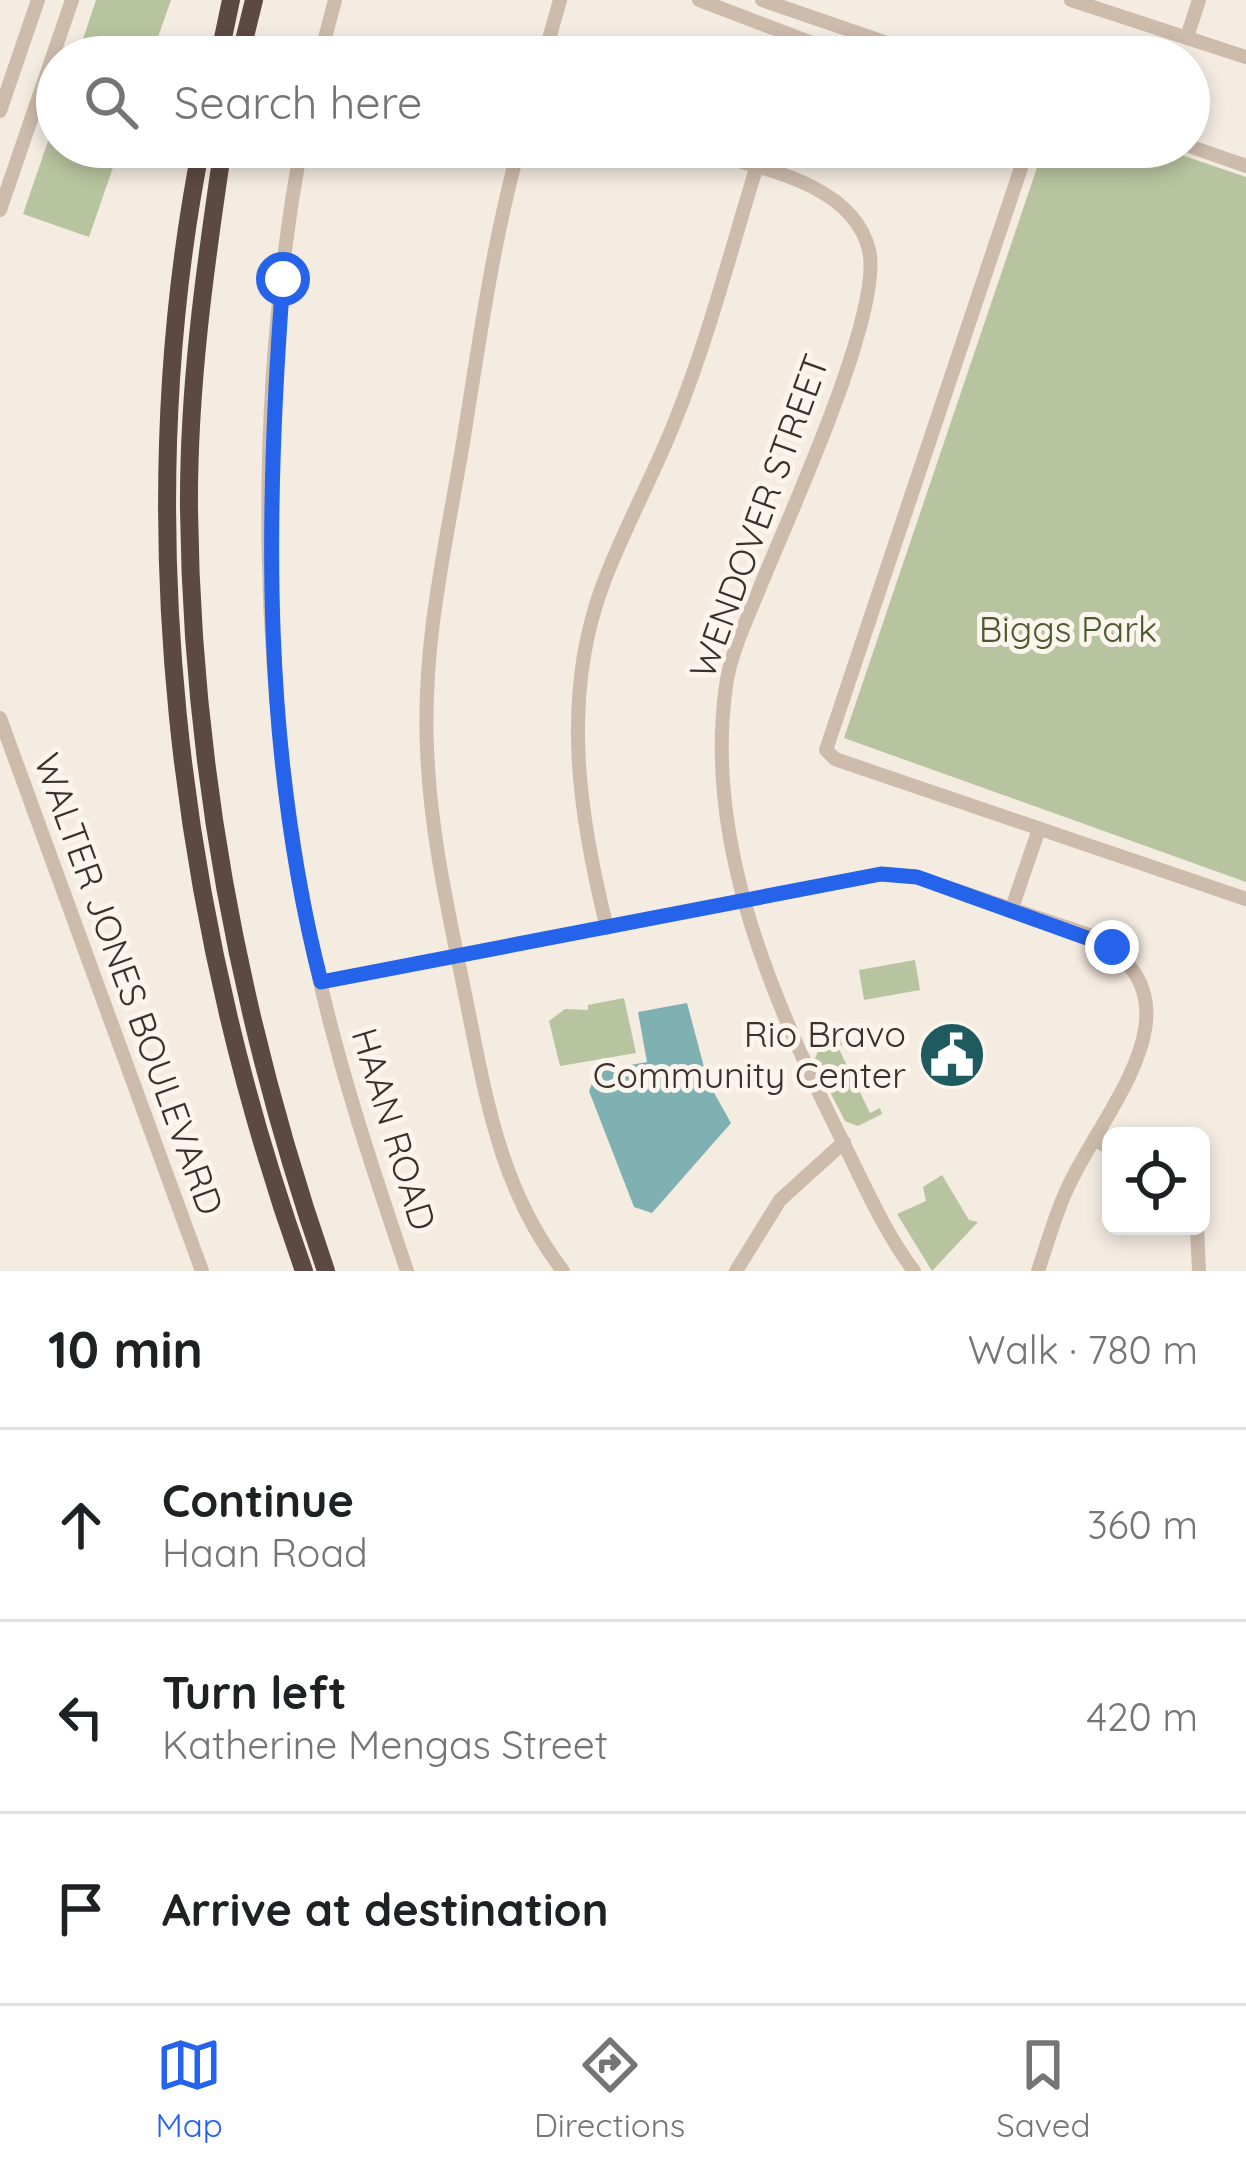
<!DOCTYPE html>
<meta charset="utf-8">
<style>
:root{--surface:#fff;--page:#f2f2f2;--text:#202124;--muted:#757577;--line:#e0e0e0;--accent:#2563eb}
body{margin:0;font-family:Quicksand,sans-serif;background:var(--page);color:var(--text)}
.controls{position:absolute;right:36px;bottom:36px;display:grid;overflow:hidden;border-radius:18px;box-shadow:0 6px 18px #0003}
.controls button{width:108px;height:108px;display:grid;place-items:center;padding:0;border:0;border-bottom:3px solid var(--line);background:var(--surface);color:var(--text);font:60px sans-serif}
.stop{position:absolute;width:36px;height:36px;margin:-27px;border:9px solid #2563eb;border-radius:50%;background:#fff}
.stop.end{background:#2563eb;border-color:#fff;box-shadow:0 3px 12px #0008}
.list{margin:0;padding:0;list-style:none}
h2{display:flex;justify-content:space-between;align-items:center;height:156px;margin:0;padding:0 48px;font-size:51px}
h2 small{font-size:39px;font-weight:400;color:var(--muted)}
.list li{display:grid;grid-template-columns:78px 1fr auto;gap:36px;align-items:center;box-sizing:border-box;height:192px;padding:0 48px;border-top:3px solid var(--line)}
.list b{display:block;font-size:45px;white-space:nowrap}
.list p{margin:0;font-size:39px;white-space:nowrap;color:var(--muted)}
.list em{font-size:39px;font-style:normal;color:var(--muted)}
.icon{flex:none;width:66px;height:66px;fill:none;stroke:currentColor;stroke-width:2;stroke-linecap:round;stroke-linejoin:round}
.map{position:relative;flex:none;width:1246px;height:1271px;overflow:hidden}
.search{position:absolute;background:var(--surface);box-shadow:0 6px 18px #0003;left:36px;right:36px;top:36px;height:132px;display:flex;align-items:center;gap:30px;box-sizing:border-box;padding:0 42px;border-radius:66px;color:var(--muted);font-size:45px}
.sheet{height:732px;background:var(--surface)}
nav{display:flex;justify-content:space-around;align-items:center;box-sizing:border-box;height:168px;border-top:3px solid var(--line);background:var(--surface);font-size:33px;color:var(--muted)}
nav a{display:grid;justify-items:center;gap:6px}
nav .on{color:var(--accent)}
.map>svg:first-child{display:block}
</style>
<div class="map">
<svg width="1246" height="1271" viewBox="0 0 1246 1271">
<rect width="100%" height="100%" fill="#f4ebe1"/>
<!-- green -->
<path fill="#b8c4a0" d="M96 0H171L151 57H77Z
M57 115V147H120L89 237 23 214Z
M1044 147H1158L1246 177V882L844 738Z
M915 960 920 990 864 1000 859 970Z
M624 998 636 1053 560 1066 549 1021 565 1009 588 1010V1005Z
M844 1036 847 1042 838 1047 870 1113 880 1108 882 1114 858 1126 845 1121 814 1061 819 1049Z
M942 1175 969 1220 978 1222 932 1271 897 1214 926 1201 923 1187Z"/>
<!-- water -->
<path fill="#7fb0b2" d="M687 1003 708 1082 731 1123 652 1213 634 1207 589 1091 597 1071 647 1062 638 1012Z"/>
<g fill="none" stroke-linecap="round" stroke-linejoin="round">
<!-- minor -->
<path stroke="#cdbbac" stroke-width="14" d="M699 0 849 57
M762 0 928 57
M1071 0 1246 57
M1187 37 1199 0
M320 57 335 0
M544 57 560 0
M0 111 38 0
M1189 146 1246 166
M301 147C252 415 259 699 316 964 339 1069 373 1170 407 1271
M519 147C494 239 481 329 466 424 449 533 422 636 427 748 430 836 451 923 468 1009 487 1104 502 1192 563 1271
M689 147C749 167 851 178 869 250 884 313 785 524 758 592 746 621 730 655 726 686 704 838 770 995 836 1128 860 1175 882 1229 914 1271
M1028 147 826 750 835 759 1246 899
M0 210 72 0
M0 718 202 1271
M1012 908 1039 829
M607 928C579 816 561 699 602 587 623 530 653 477 675 421 708 340 730 253 756 169
M321 982 881 874 917 877 1089 935C1210 997 1108 1103 1070 1183 1056 1210 1048 1242 1038 1271
M1094 1139 1111 1149
M1197 1226 1199 1271
M736 1271 780 1200 844 1142"/>
<!-- highway -->
<path stroke="#5c4a42" stroke-width="18" d="M219 57 231 0
M240 57 254 0
M201 147C128 519 178 917 304 1271
M223 147C205 267 188 389 189 510 192 772 241 1025 326 1271"/>
</g>
<g fill="none" stroke-linecap="round" stroke-linejoin="round">
<!-- route -->
<path stroke="#2563eb" stroke-width="15" d="M283 279C265 514 262 752 321 982L881 874 917 877 1112 947"/>
</g>
<!-- icons -->
<defs>
<symbol id="civic-disc" viewBox="-11 -11 22 22"><circle r="9.5" fill="#1f5a5e" stroke="#fbf5ee"/><path d="M-.6-6.5H3V-4.5H.6V-3L4-1V1h2V6H-6V1h2V-1L-.6-3ZM-1.2 2.5V6h2.4V2.5Z" fill="#fff"/></symbol>
</defs>
<g fill-rule="evenodd">
<use href="#civic-disc" x="914" y="1017" width="76" height="76"/>
</g>
<g text-anchor="middle" stroke-width="10" stroke-linejoin="round" paint-order="stroke">
<!-- street labels -->
<g font-size="36" fill="#3b302b" stroke="#fbf5ee">
<text transform="translate(759 516) rotate(-70)" y="13">WENDOVER STREET</text>
<text transform="translate(129 984) rotate(70)" y="13">WALTER JONES BOULEVARD</text>
<text transform="translate(394 1129) rotate(73)" y="13">HAAN ROAD</text>
</g>
<!-- park labels -->
<g font-size="36" fill="#4a5a2e" stroke="#fbf5ee">
<text x="1068" y="642">Biggs Park</text>
</g>
<!-- poi labels -->
<g font-size="36" fill="#3b302b" stroke="#fbf5ee" text-anchor="end">
<text x="906" y="1047">Rio Bravo<tspan x="906" dy="41">Community Center</tspan></text>
</g>
</g>
</svg>
<div class="controls">
<button><svg class="icon" aria-label="locate" viewBox="0 0 24 24"><circle cx="12" cy="12" r="6"/><path d="M12 2v4M12 18v4M2 12h4M18 12h4"/></svg></button>
</div>
<div class="stop" style="left:283px;top:279px"></div>
<div class="stop end" style="left:1112px;top:947px"></div>
<div class="search"><svg class="icon" aria-label="search" viewBox="0 0 24 24"><circle cx="10" cy="10" r="6"/><path d="M15 15l6 6"/></svg>Search here</div>
</div>
<section class="sheet">
<h2>10 min<small>Walk · 780 m</small></h2>
<ul class="list">
<li><svg class="icon" aria-label="ahead" viewBox="0 0 24 24"><path d="M12 20V5M6 11l6-6 6 6"/></svg><div><b>Continue</b><p>Haan Road</p></div><em>360 m</em></li>
<li><svg class="icon" aria-label="left" viewBox="0 0 24 24"><path d="M17 20v-9H6M10 6l-5 5 5 5"/></svg><div><b>Turn left</b><p>Katherine Mengas Street</p></div><em>420 m</em></li>
<li><svg class="icon" aria-label="arrive" viewBox="0 0 24 24"><path d="M6 21V4h12l-3 4 3 4H6"/></svg><div><b>Arrive at destination</b></div></li>
</ul>
</section>
<nav>
<a class="on"><svg class="icon" aria-label="map" viewBox="0 0 24 24"><path d="M3 6l6-2 6 2 6-2v14l-6 2-6-2-6 2zM9 4v14M15 6v14"/></svg>Map</a>
<a><svg class="icon" aria-label="directions" viewBox="0 0 24 24"><path d="M12 3l9 9-9 9-9-9zM9 14v-3h6M13 9l2 2-2 2"/></svg>Directions</a>
<a><svg class="icon" aria-label="saved" viewBox="0 0 24 24"><path d="M7 4h10v16l-5-4-5 4z"/></svg>Saved</a>
</nav>
